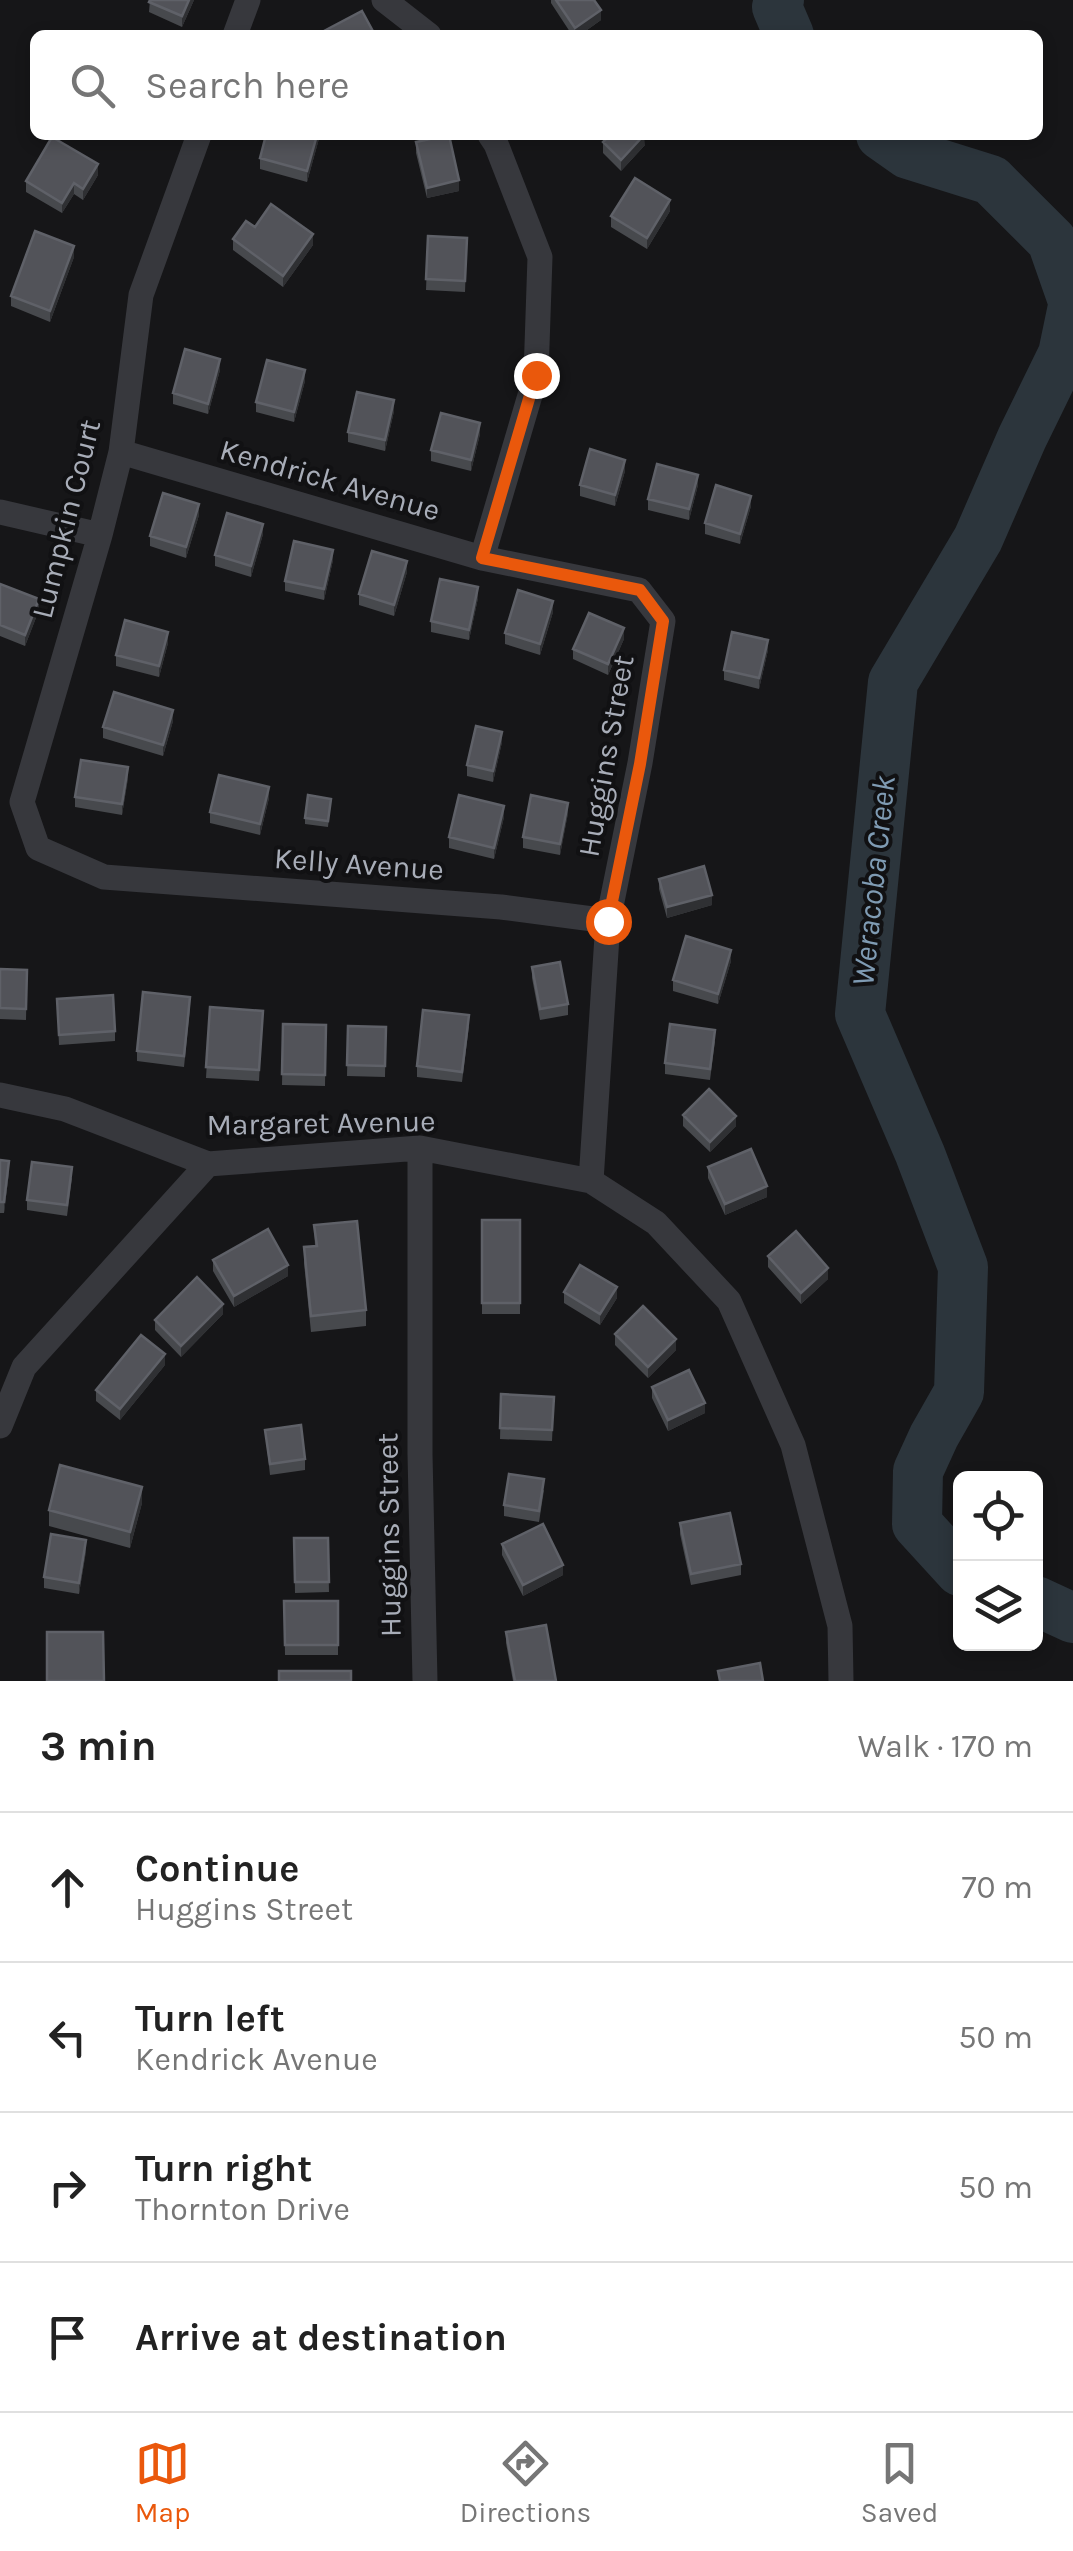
<!DOCTYPE html>
<meta charset="utf-8">
<style>
:root{--surface:#fff;--page:#f2f2f2;--text:#222;--muted:#767676;--line:#e0e0e0;--accent:#ea580c}
body{margin:0;font-family:Karla,sans-serif;background:var(--page);color:var(--text)}
.controls{position:absolute;right:30px;bottom:30px;display:grid;overflow:hidden;border-radius:15px;box-shadow:0 5px 15px #0003}
.controls button{width:90px;height:90px;display:grid;place-items:center;padding:0;border:0;border-bottom:2px solid var(--line);background:var(--surface);color:var(--text);font:50px sans-serif}
.stop{position:absolute;width:30px;height:30px;margin:-22px;border:8px solid #ea580c;border-radius:50%;background:#fff}
.stop.end{background:#ea580c;border-color:#fff;box-shadow:0 2px 10px #0008}
.list{margin:0;padding:0;list-style:none}
h2{display:flex;justify-content:space-between;align-items:center;height:130px;margin:0;padding:0 40px;font-size:42px}
h2 small{font-size:32px;font-weight:400;color:var(--muted)}
.list li{display:grid;grid-template-columns:65px 1fr auto;gap:30px;align-items:center;box-sizing:border-box;height:150px;padding:0 40px;border-top:2px solid var(--line)}
.list b{display:block;font-size:38px;white-space:nowrap}
.list p{margin:0;font-size:32px;white-space:nowrap;color:var(--muted)}
.list em{font-size:32px;font-style:normal;color:var(--muted)}
.icon{flex:none;width:55px;height:55px;fill:none;stroke:currentColor;stroke-width:2;stroke-linecap:round;stroke-linejoin:round}
.map{position:relative;flex:none;width:1073px;height:1681px;overflow:hidden}
.search{position:absolute;background:var(--surface);box-shadow:0 5px 15px #0003;left:30px;right:30px;top:30px;height:110px;display:flex;align-items:center;gap:25px;box-sizing:border-box;padding:0 35px;border-radius:15px;color:var(--muted);font-size:38px}
.sheet{height:730px;background:var(--surface)}
nav{display:flex;justify-content:space-around;align-items:center;box-sizing:border-box;height:140px;border-top:2px solid var(--line);background:var(--surface);font-size:28px;color:var(--muted)}
nav a{display:grid;justify-items:center;gap:5px}
nav .on{color:var(--accent)}
.map>svg:first-child{display:block}
</style>
<div class="map">
<svg width="1073" height="1681" viewBox="0 0 1073 1681">
<rect width="100%" height="100%" fill="#161618"/>
<g fill="none" stroke-linecap="round" stroke-linejoin="round">
<!-- river -->
<path stroke="#2c353c" stroke-width="50" d="M779 0 777 7 789 35
M881 135 908 154 991 180 1052 241 1073 301
M960 1571 917 1524 918 1471 934 1436 959 1392 963 1267 920 1154 860 1014 893 682 978 539 1022 438 1063 354 1073 306
M1036 1601 1073 1618"/>
<!-- street -->
<path stroke="#37383d" stroke-width="25" d="M384 0 429 35
M235 35 248 0
M199 135 141 295 121 452 100 535 22 802 38 848 104 877 501 907 608 921
M121 452 482 558 639 590 663 621 640 763 608 921 591 1181
M0 512 100 535
M482 558 536 375 540 257 496 144 490 135
M0 1095 65 1109 208 1164 420 1148 591 1181 656 1223 729 1301 793 1445 840 1626 841 1681
M420 1148V1454L425 1681
M0 1426 24 1367 208 1164"/>
</g>
<!-- wall -->
<path fill="#47494d" d="M150 0H194L182 27 149 12Z
M551 0H594L601 20 580 35H572L551 3Z
M266 135H320L307 182 260 169V158Z
M416 142 459 191 427 198 416 153Z
M603 142 645 145 621 171 603 153Z
M98 175 83 200 74 194 62 213 26 192V181Z
M670 211 647 249 611 227V216Z
M255 227 313 245 283 287 233 250V239Z
M428 236 467 238 465 292 426 290Z
M74 257 50 322 11 306V296Z
M220 370 208 414 173 404V393Z
M305 381 294 422 256 412V402Z
M394 411 385 451 348 442V432Z
M480 434 471 471 431 461V450Z
M625 471 615 506 580 496V485Z
M698 485 689 520 648 510V499Z
M751 506 740 544 705 534V523Z
M199 515 186 558 150 546V536Z
M263 534 251 577 215 566V555Z
M333 560 324 600 285 591V581Z
M407 572 394 616 359 605V594Z
M0 584 39 610 25 646 0 636Z
M478 598 469 640 431 632V621Z
M553 612 540 655 505 644V633Z
M624 639 608 675 573 659V649Z
M168 643 159 677 116 666V655Z
M768 650 759 689 724 680V670Z
M173 721 163 756 103 738V727Z
M502 742 493 782 467 776V765Z
M128 778 122 815 75 807V797Z
M269 798 260 835 210 823V812Z
M331 799 328 827 305 824V818Z
M568 813 560 855 523 848V837Z
M504 817 494 859 449 848V837Z
M659 879 712 905 667 918 659 889Z
M731 961 718 1004 673 991V980Z
M532 967 568 1004V1015L540 1020 532 978Z
M0 969 27 970 26 1020 0 1019Z
M57 999 115 1031V1041L59 1045Z
M210 1007 263 1011 259 1081 206 1078Z
M190 1008 184 1067 137 1061V1051Z
M283 1024 326 1025 325 1086 282 1085Z
M348 1026 386 1027 385 1077 347 1076Z
M469 1026 462 1082 417 1077V1066Z
M715 1041 710 1080 665 1074V1063Z
M683 1115 736 1126 710 1152 683 1126Z
M0 1160 9 1172 4 1213H0Z
M708 1167 767 1197 725 1215 708 1178Z
M72 1178 67 1216 27 1210V1200Z
M482 1220H520V1314H482Z
M314 1225 366 1310V1326L311 1332 304 1263V1247L315 1246Z
M768 1256 828 1279 801 1304 768 1267Z
M213 1260 288 1276 234 1307 213 1271Z
M564 1292 617 1298 600 1325 564 1303Z
M223 1314 181 1357 155 1330V1320Z
M615 1334 676 1350 648 1378 615 1345Z
M165 1365 120 1420 96 1401V1390Z
M652 1387 705 1413 668 1431 652 1398Z
M501 1394 554 1397 552 1441 500 1439Z
M265 1430 305 1459V1470L270 1475Z
M544 1490 539 1522 504 1516V1505Z
M142 1503 130 1548 49 1526V1510Z
M680 1523 741 1564V1575L691 1585 680 1534Z
M294 1538H328L329 1592 295 1593Z
M502 1544 563 1575 523 1596 502 1555Z
M86 1551 79 1594 44 1588V1577Z
M284 1601H338V1655H285Z
M506 1632 556 1681H513L506 1643Z"/>
<!-- shaded-wall -->
<path fill="#2f3033" d="M189 0H194L182 27V16Z
M601 10V20L580 35H575V28Z
M317 135H320L307 182V171Z
M644 135 645 145 621 171V160Z
M98 164V175L83 200V189Z
M459 180V191L427 198V188Z
M74 183V194L62 213V203Z
M670 200V211L647 249V238Z
M313 234V245L283 287V276Z
M74 246V257L50 322V311Z
M220 359V370L208 414V404Z
M305 370V381L294 422V412Z
M394 400V411L385 451V440Z
M480 423V434L471 471V460Z
M625 460V471L615 506V495Z
M698 475V485L689 520V509Z
M751 496V506L740 544V534Z
M199 504V515L186 558V547Z
M263 524V534L251 577V566Z
M333 550V560L324 600V589Z
M407 561V572L394 616V605Z
M478 587V598L469 640V630Z
M39 599V610L25 646V635Z
M553 601V612L540 655V644Z
M624 628V639L608 675V664Z
M168 632V643L159 677V666Z
M768 640V650L759 689V678Z
M173 710V721L163 756V745Z
M502 732V742L493 782V771Z
M128 767V778L122 815V804Z
M269 787V798L260 835V824Z
M568 803V813L560 855V844Z
M504 806V817L494 859V848Z
M712 895V905L667 918V907Z
M731 950V961L718 1004V994Z
M736 1116V1126L710 1152V1142Z
M9 1161V1172L4 1213V1202Z
M767 1186V1197L725 1215V1204Z
M288 1265V1276L234 1307V1296Z
M828 1268V1279L801 1304V1293Z
M617 1287V1298L600 1325V1314Z
M223 1304V1314L181 1357V1346Z
M676 1339V1350L648 1378V1367Z
M165 1354V1365L120 1420V1409Z
M705 1403V1413L668 1431V1420Z
M142 1487V1503L130 1548V1532Z
M86 1540V1551L79 1594V1583Z
M563 1565V1575L523 1596V1585Z"/>
<!-- building -->
<path fill="#525359" stroke="#5f6168" stroke-width="2.5" d="M150 0H189L182 16 149 2Z
M556 0H594L601 10 575 28Z
M362 11 375 35H326L324 31Z
M266 135H317L307 171 260 158Z
M449 135 459 180 427 188 416 142Z
M610 135H644L621 160 603 142Z
M52 137 98 164 83 189 74 183 62 203 26 181Z
M635 178 670 200 647 238 611 216Z
M271 204 313 234 283 276 233 239 246 221 255 227Z
M35 231 74 246 50 311 11 296Z
M428 236 467 238 465 281 426 279Z
M185 349 220 359 208 404 173 393Z
M267 360 305 370 294 412 256 402Z
M357 392 394 400 385 440 348 432Z
M441 413 480 423 471 460 431 450Z
M590 449 625 460 615 495 580 485Z
M657 464 698 475 689 509 648 499Z
M716 485 751 496 740 534 705 523Z
M163 493 199 504 186 547 150 536Z
M227 513 263 524 251 566 215 555Z
M294 541 333 550 324 589 285 581Z
M372 551 407 561 394 605 359 594Z
M440 579 478 587 469 630 431 621Z
M0 584 39 599 25 635 0 625Z
M518 590 553 601 540 644 505 633Z
M589 613 624 628 608 664 573 649Z
M125 620 168 632 159 666 116 655Z
M732 632 768 640 759 678 724 670Z
M114 692 173 710 163 745 103 727Z
M476 726 502 732 493 771 467 765Z
M81 760 128 767 122 804 75 797Z
M219 775 269 787 260 824 210 812Z
M308 795 331 799 328 821 305 818Z
M459 795 504 806 494 848 449 837Z
M531 795 568 803 560 844 523 837Z
M704 866 712 895 667 907 659 879Z
M686 936 731 950 718 994 673 980Z
M560 962 568 1004 540 1009 532 967Z
M0 969 27 970 26 1009 0 1008Z
M143 992 190 997 184 1056 137 1051Z
M113 995 115 1031 59 1035 57 999Z
M210 1007 263 1011 259 1070 206 1067Z
M423 1010 469 1015 462 1072 417 1066Z
M283 1024 326 1025 325 1075 282 1074Z
M670 1024 715 1030 710 1069 665 1063Z
M348 1026 386 1027 385 1066 347 1065Z
M709 1089 736 1116 710 1142 683 1115Z
M751 1149 767 1186 725 1204 708 1167Z
M0 1160 9 1161 4 1202H0Z
M32 1162 72 1167 67 1205 27 1200Z
M482 1220H520V1303H482Z
M357 1221 366 1310 311 1316 304 1247 317 1246 314 1225Z
M268 1229 288 1265 234 1296 213 1260Z
M796 1231 828 1268 801 1293 768 1256Z
M580 1265 617 1287 600 1314 564 1292Z
M197 1277 223 1304 181 1346 155 1320Z
M643 1306 676 1339 648 1367 615 1334Z
M141 1335 165 1354 120 1409 96 1390Z
M689 1370 705 1403 668 1420 652 1387Z
M501 1394 554 1397 552 1430 500 1428Z
M301 1425 305 1459 270 1464 265 1430Z
M60 1465 142 1487 130 1532 49 1510Z
M509 1474 544 1479 539 1511 504 1505Z
M730 1513 741 1564 691 1574 680 1523Z
M543 1524 563 1565 523 1585 502 1544Z
M51 1534 86 1540 79 1583 44 1577Z
M294 1538H328L329 1582H295Z
M284 1601H338V1645H285Z
M546 1625 556 1681H515L506 1632Z
M47 1632H103L104 1681H47Z
M760 1663 763 1681H720L718 1671Z
M279 1671H351V1681H279Z"/>
<g fill="none" stroke-linecap="round" stroke-linejoin="round">
<!-- route -->
<path stroke="#ea580c" stroke-width="12" d="M536 375 482 558 640 590 663 621 640 764 608 921"/>
</g>
<g text-anchor="middle" stroke-width="8" stroke-linejoin="round" paint-order="stroke">
<!-- street labels -->
<g font-size="30" fill="#a8adb8" stroke="#111113">
<text transform="translate(330 480) rotate(16)" y="10">Kendrick Avenue</text>
<text transform="translate(66 519) rotate(-76)" y="10">Lumpkin Court</text>
<text transform="translate(606 756) rotate(-80)" y="10">Huggins Street</text>
<text transform="translate(359 864) rotate(4)" y="10">Kelly Avenue</text>
<text transform="translate(321 1123) rotate(-1)" y="10">Margaret Avenue</text>
<text transform="translate(389 1535) rotate(-91)" y="10">Huggins Street</text>
</g>
<!-- water labels -->
<g font-size="32" font-style="italic" fill="#7f9bb3" stroke="#111113">
<text transform="translate(873 881) rotate(-84)" y="11">Weracoba Creek</text>
</g>
</g>
</svg>
<div class="controls">
<button><svg class="icon" aria-label="locate" viewBox="0 0 24 24"><circle cx="12" cy="12" r="6"/><path d="M12 2v4M12 18v4M2 12h4M18 12h4"/></svg></button>
<button><svg class="icon" aria-label="layers" viewBox="0 0 24 24"><path d="M12 4l9 5-9 5-9-5zM3 14l9 5 9-5"/></svg></button>
</div>
<div class="stop" style="left:608px;top:921px"></div>
<div class="stop end" style="left:536px;top:375px"></div>
<div class="search"><svg class="icon" aria-label="search" viewBox="0 0 24 24"><circle cx="10" cy="10" r="6"/><path d="M15 15l6 6"/></svg>Search here</div>
</div>
<section class="sheet">
<h2>3 min<small>Walk · 170 m</small></h2>
<ul class="list">
<li><svg class="icon" aria-label="ahead" viewBox="0 0 24 24"><path d="M12 20V5M6 11l6-6 6 6"/></svg><div><b>Continue</b><p>Huggins Street</p></div><em>70 m</em></li>
<li><svg class="icon" aria-label="left" viewBox="0 0 24 24"><path d="M17 20v-9H6M10 6l-5 5 5 5"/></svg><div><b>Turn left</b><p>Kendrick Avenue</p></div><em>50 m</em></li>
<li><svg class="icon" aria-label="right" viewBox="0 0 24 24"><path d="M7 20v-9h11M14 6l5 5-5 5"/></svg><div><b>Turn right</b><p>Thornton Drive</p></div><em>50 m</em></li>
<li><svg class="icon" aria-label="arrive" viewBox="0 0 24 24"><path d="M6 21V4h12l-3 4 3 4H6"/></svg><div><b>Arrive at destination</b></div></li>
</ul>
</section>
<nav>
<a class="on"><svg class="icon" aria-label="map" viewBox="0 0 24 24"><path d="M3 6l6-2 6 2 6-2v14l-6 2-6-2-6 2zM9 4v14M15 6v14"/></svg>Map</a>
<a><svg class="icon" aria-label="directions" viewBox="0 0 24 24"><path d="M12 3l9 9-9 9-9-9zM9 14v-3h6M13 9l2 2-2 2"/></svg>Directions</a>
<a><svg class="icon" aria-label="saved" viewBox="0 0 24 24"><path d="M7 4h10v16l-5-4-5 4z"/></svg>Saved</a>
</nav>
